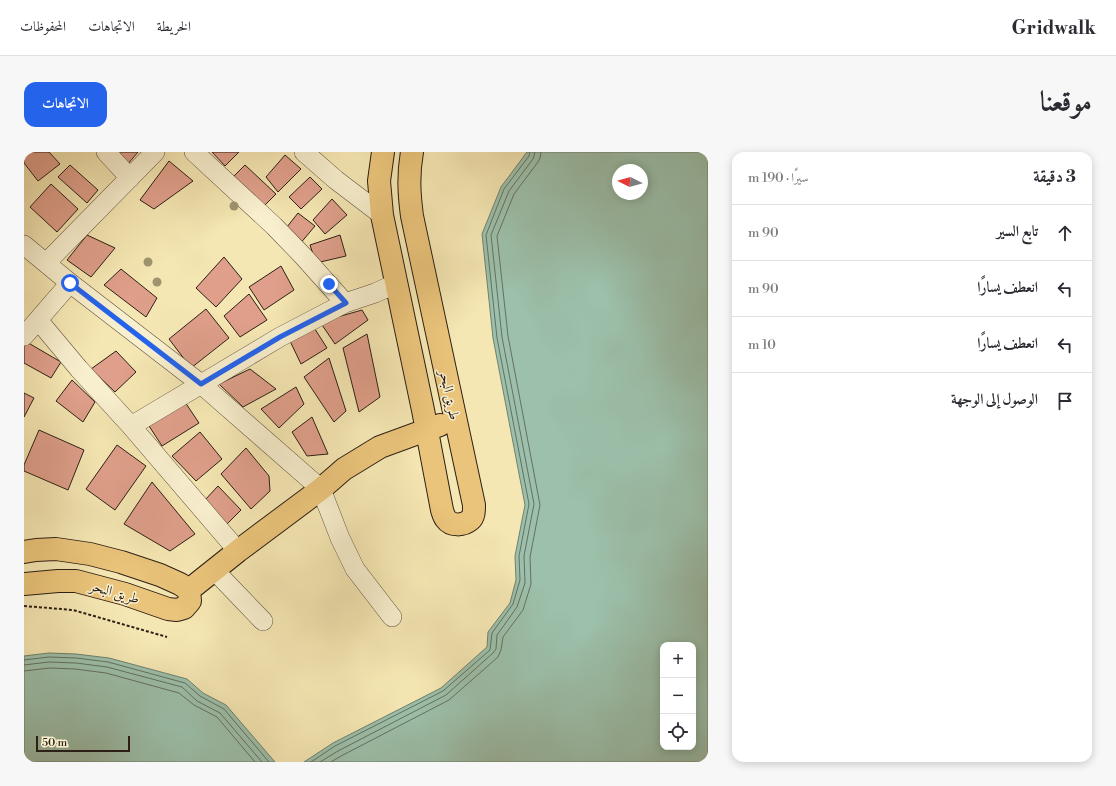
<!DOCTYPE html>
<html lang="ar">
<meta charset="utf-8">
<style>
:root{--surface:#fff;--page:#f7f7f7;--text:#2b2b33;--muted:#7c7c81;--line:#e1e1e2;--accent:#2563eb}
body{margin:0;font-family:"Libre Bodoni",Amiri,serif;background:var(--page);color:var(--text);direction:rtl}
.controls{position:absolute;right:12px;bottom:12px;display:grid;overflow:hidden;border-radius:8px;box-shadow:0 2px 10px #0003}
.controls button{width:36px;height:36px;display:grid;place-items:center;padding:0;border:0;border-bottom:1px solid var(--line);background:var(--surface);color:var(--text);font:20px sans-serif}
.compass{position:absolute;left:588px;top:12px;width:36px;height:36px;border-radius:50%;background:var(--surface);box-shadow:0 2px 10px #0003;rotate:276deg}
.scale{position:absolute;left:12px;bottom:10px;width:94px;box-sizing:border-box;padding-left:4px;border:2px solid #2c1f16;border-top:0;font-size:11px;line-height:14px;white-space:nowrap;color:#2c1f16;-webkit-text-stroke:3px #f8efce;paint-order:stroke}
.stop{position:absolute;width:12px;height:12px;margin:-9px;border:3px solid #2563eb;border-radius:50%;background:#fff}
.stop.end{background:#2563eb;border-color:#fff;box-shadow:0 1px 4px #0008}
.list{margin:0;padding:0;list-style:none}
h2{display:flex;justify-content:space-between;align-items:center;height:52px;margin:0;padding:0 16px;font-size:17px}
h2 small{font-size:13px;font-weight:400;color:var(--muted)}
.list li{display:grid;grid-template-columns:26px 1fr auto;gap:12px;align-items:center;box-sizing:border-box;height:56px;padding:0 16px;border-top:1px solid var(--line)}
.list b{display:block;font-size:15px;white-space:nowrap}
.list em{font-size:13px;font-style:normal;color:var(--muted)}
.icon{flex:none;width:22px;height:22px;fill:none;stroke:currentColor;stroke-width:2;stroke-linecap:round;stroke-linejoin:round}
.map{position:relative;flex:none;width:684px;height:610px;overflow:hidden;direction:ltr;border-radius:12px}
header{display:flex;align-items:center;gap:24px;box-sizing:border-box;height:56px;padding:0 20px;background:var(--surface);border-bottom:1px solid var(--line)}
header strong{font-size:19px}
nav{display:flex;gap:22px;margin-inline-start:auto;font-size:14px}
.intro{display:flex;align-items:center;justify-content:space-between;box-sizing:border-box;height:96px;padding:0 24px}
h1{margin:0;font-size:28px}
.button{padding:10px 18px;border-radius:12px;background:var(--accent);color:#fff;font-size:14px;font-weight:700}
main{display:flex;gap:24px;padding:0 24px}
aside{flex:1;background:var(--surface);border-radius:12px;box-shadow:0 2px 10px #0003}
.map>svg:first-child{display:block}
</style>
<header>
<strong>Gridwalk</strong>
<nav><a>الخريطة</a><a>الاتجاهات</a><a>المحفوظات</a></nav>
</header>
<div class="intro"><h1>موقعنا</h1><a class="button">الاتجاهات</a></div>
<main>
<aside>
<h2>3 دقيقة<small>سيرًا · 190 m</small></h2>
<ul class="list">
<li><svg class="icon" aria-label="ahead" viewBox="0 0 24 24"><path d="M12 20V5M6 11l6-6 6 6"/></svg><div><b>تابع السير</b></div><em>90 m</em></li>
<li><svg class="icon" aria-label="left" viewBox="0 0 24 24"><path d="M17 20v-9H6M10 6l-5 5 5 5"/></svg><div><b>انعطف يسارًا</b></div><em>90 m</em></li>
<li><svg class="icon" aria-label="left" viewBox="0 0 24 24"><path d="M17 20v-9H6M10 6l-5 5 5 5"/></svg><div><b>انعطف يسارًا</b></div><em>10 m</em></li>
<li><svg class="icon" aria-label="arrive" viewBox="0 0 24 24"><path d="M6 21V4h12l-3 4 3 4H6"/></svg><div><b>الوصول إلى الوجهة</b></div></li>
</ul>
</aside>
<div class="map">
<svg width="684" height="610" viewBox="0 0 684 610">
<rect width="100%" height="100%" fill="#f5e7b3"/>
<filter id="stains"><feTurbulence type="fractalNoise" baseFrequency=".005" numOctaves="4"/><feColorMatrix values="0 0 0 0 .2 0 0 0 0 .09 0 0 0 0 .02 0 0 0 .5 -.17"/></filter>
<radialGradient id="worn" r=".72"><stop offset=".6" stop-color="#630" stop-opacity="0"/><stop offset="1" stop-color="#630" stop-opacity=".3"/></radialGradient>
<!-- water -->
<path fill="#9cc0ab" stroke="#6f806f" fill-rule="evenodd" d="M503 0H684V610H280L309 591 417 536 463 495 464 480 486 451 492 428 491 404 501 353 469 186 458 82 477 35ZM594 18H618V42H594ZM639 493H669V595H639Z
M25 501 52 502 85 506 163 527 179 541 202 553 251 610H0V504Z"/>
<g fill="none" stroke-linecap="round" stroke-linejoin="round">
<!-- shore -->
<path stroke="#647060" stroke-width="1" d="M0 508 25 505 52 506 84 510 161 531 176 544 200 557 245 610
M0 513 25 510 52 511 83 515 158 535 173 549 196 561 238 610
M0 519 26 516 51 517 82 521 155 541 170 553 193 565 231 610
M287 610 311 594 419 539 466 498 468 481 489 452 496 428 495 404 505 352 473 186 462 83 480 37 505 4 506 0
M296 610 314 599 422 543 469 501 472 497 473 483 493 455 501 431 500 404 510 352 478 185 467 83 485 39 509 7 511 0
M307 610 317 604 425 548 474 505 477 498 479 485 499 458 507 432 506 405 516 353 484 184 473 84 490 42 514 10 516 6 517 0"/>
</g>
<!-- building -->
<path fill="#df9f8a" stroke="#2c1f16" d="M0 0H25L36 12 14 29 0 11Z
M89 0H114L103 13Z
M188 0H215L201 14Z
M261 3 277 17 254 40 242 25Z
M145 9 169 29 130 57 116 48Z
M46 13 74 38 63 51 34 25Z
M221 13 252 42 238 56 207 27Z
M286 25 298 37 277 57 265 45Z
M27 32 54 57 33 80 6 55Z
M308 47 323 63 301 82 289 68Z
M274 61 291 74 275 93 259 80Z
M63 83 91 96 67 125 43 108Z
M316 83 322 104 292 111 286 93Z
M200 105 218 127 192 155 172 136Z
M257 114 270 138 240 158 225 135Z
M97 117 133 146 122 165 80 133Z
M225 142 243 168 216 185 200 164Z
M182 157 205 186 167 216 145 187Z
M338 158 344 168 311 192 296 170Z
M289 174 303 196 277 212 265 187Z
M343 182 356 245 335 260 319 196Z
M1 189 37 210 27 226 0 211V191Z
M92 199 112 220 91 240 67 217Z
M305 206 322 259 310 270 280 225Z
M226 217 252 237 219 255 195 232Z
M48 228 71 250 59 270 32 249Z
M272 235 280 252 255 276 237 257Z
M0 241 10 246 0 265Z
M161 250 175 271 138 294 125 274Z
M288 265 304 302 283 304 268 280Z
M15 278 60 298 44 338 0 319V313Z
M176 280 198 307 172 329 148 304Z
M93 293 122 314 91 358 62 337Z
M222 296 245 324 246 339 227 357 197 322Z
M128 330 171 382 146 399 100 372Z
M194 334 217 358 203 372 180 349Z"/>
<g fill="none" stroke-linecap="round" stroke-linejoin="round">
<defs>
<path id="minor" d="M82 0 106 26
M170 0 250 74 279 104 321 151
M280 0 312 28 358 63
M0 93 46 131 177 232 297 337 316 386 331 417 368 465
M22 111 131 0
M14 168 55 217 107 274 214 399
M0 184 46 131
M107 274 256 185 321 151 351 141 373 131
M190 418 239 469"/>
<path id="highway" d="M359 0 355 29 358 63 399 258 418 358C419 361 420 365 422 367 427 374 439 374 446 368 450 365 450 359 450 353L388 64C385 41 384 23 388 0
M0 400 12 398 32 397 66 402 97 410 136 423 156 432 165 438
M0 432 34 429H52L101 442 144 457 153 458 160 456 166 449 165 438
M165 438 214 399 297 337 320 317 356 295 416 273"/>
</defs>
<!-- minor casing -->
<use href="#minor" stroke="#5e513d" stroke-width="20"/>
<!-- highway casing -->
<use href="#highway" stroke="#2c1f16" stroke-width="24"/>
<!-- path -->
<path stroke="#2c1f16" stroke-width="2" stroke-dasharray="3 2" stroke-linecap="butt" d="M0 454 49 458 143 485"/>
<!-- minor -->
<use href="#minor" stroke="#f8efce" stroke-width="19"/>
<!-- highway -->
<use href="#highway" stroke="#eac47a" stroke-width="22"/>
</g>
<!-- trees -->
<g fill="#9f9470">
<circle cx="210" cy="54" r="4.5"/>
<circle cx="124" cy="110" r="4.5"/>
<circle cx="133" cy="130" r="4.5"/>
</g>
<g fill="none" stroke-linecap="round" stroke-linejoin="round">
<!-- route -->
<path stroke="#2563eb" stroke-width="5" d="M46 131 177 232 256 185 322 151 305 132"/>
</g>
<g text-anchor="middle" stroke-width="3" stroke-linejoin="round" paint-order="stroke">
<!-- street labels -->
<g font-size="14" fill="#2c1f16" stroke="#f8efce">
<text transform="translate(426 243) rotate(78)" y="5">طريق البحر</text>
<text transform="translate(91 440) rotate(16)" y="5">طريق البحر</text>
</g>
</g>
<rect width="100%" height="100%" filter="url(#stains)"/>
<rect width="100%" height="100%" fill="url(#worn)"/>
</svg>
<div class="controls">
<button>+</button>
<button>−</button>
<button><svg class="icon" aria-label="locate" viewBox="0 0 24 24"><circle cx="12" cy="12" r="6"/><path d="M12 2v4M12 18v4M2 12h4M18 12h4"/></svg></button>
</div>
<svg class="compass" viewBox="-18 -18 36 36"><path d="M0-13l5 13h-10z" fill="#e53935"/><path d="M0 13l5-13h-10z" fill="#7c7c81"/></svg>
<div class="scale">50 m</div>
<div class="stop" style="left:46px;top:131px"></div>
<div class="stop end" style="left:305px;top:132px"></div>
</div>
</main>
